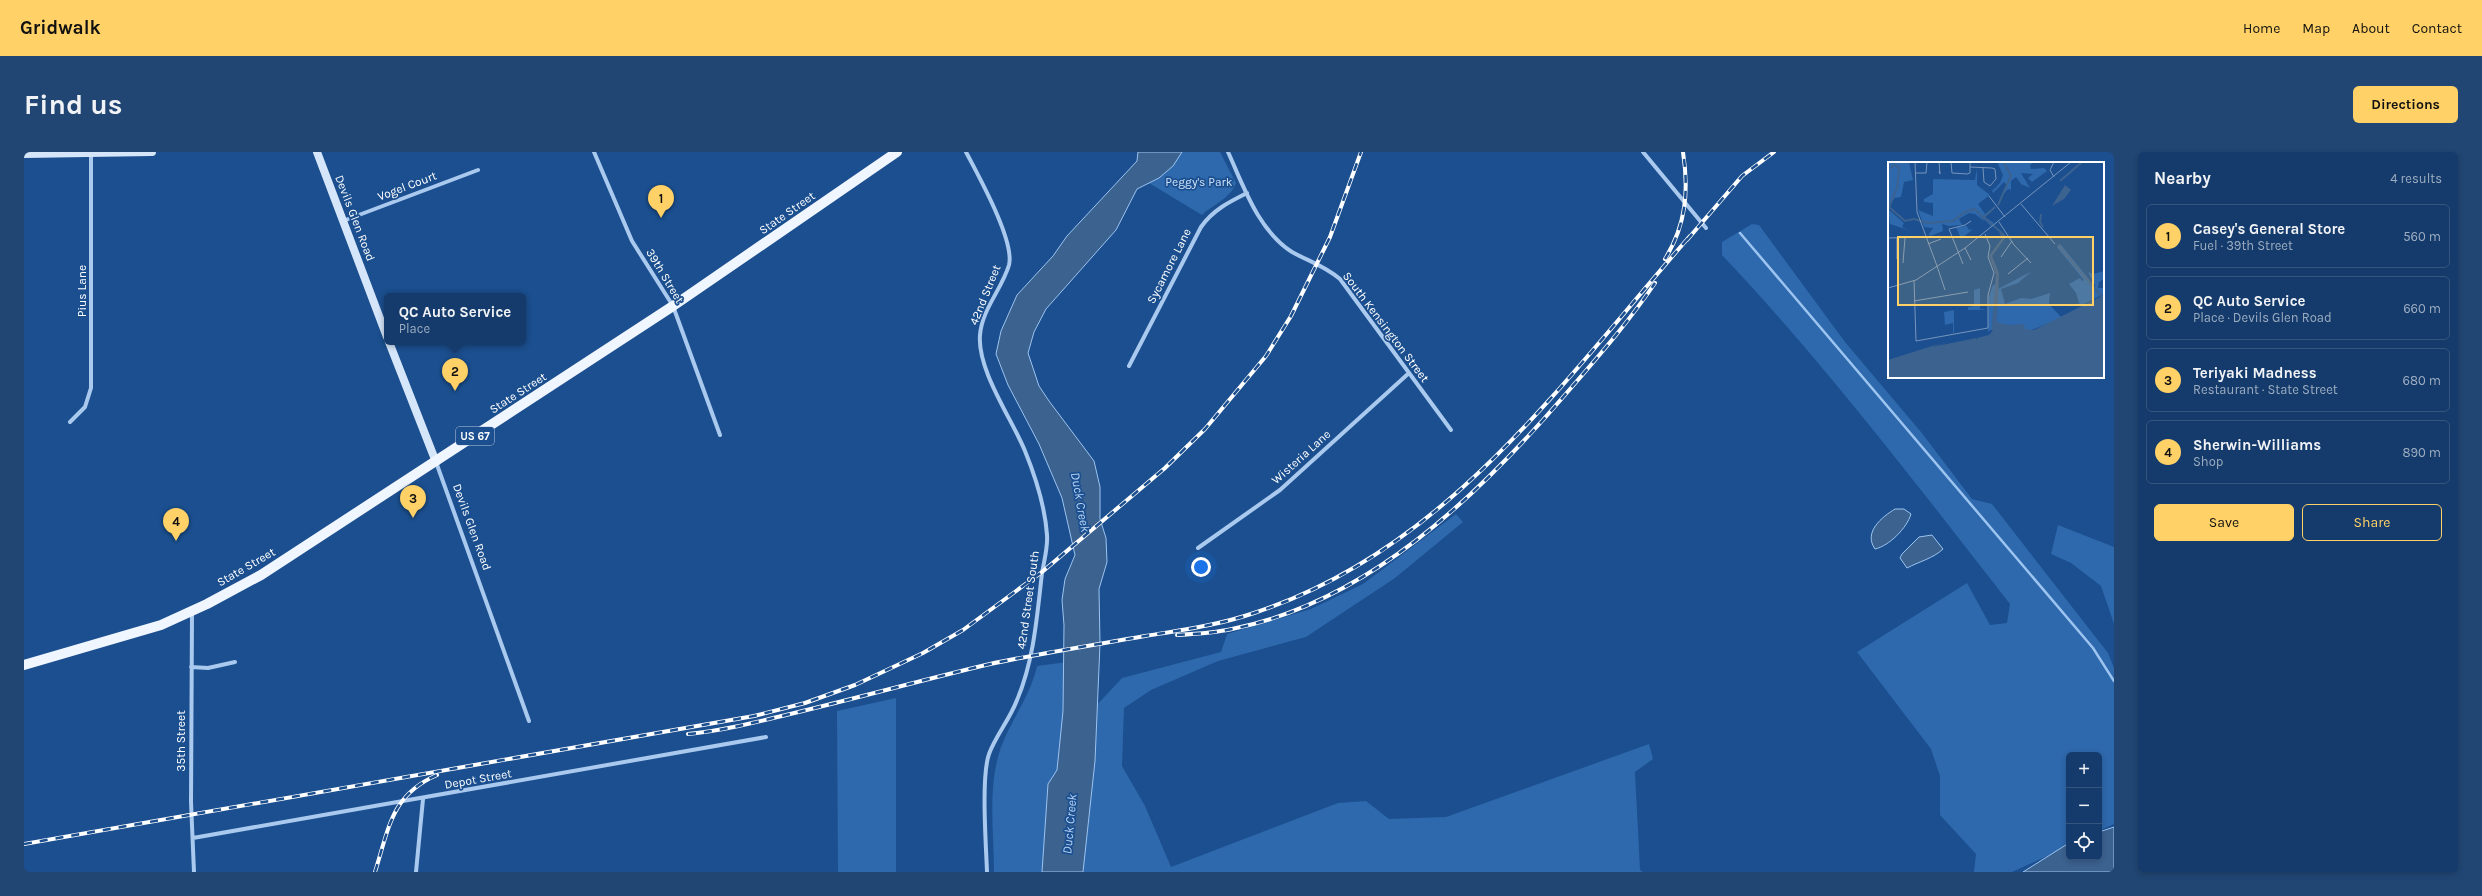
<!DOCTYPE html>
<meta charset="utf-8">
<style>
:root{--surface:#143b6b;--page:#214673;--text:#f1f3f6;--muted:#9dadc1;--line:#33557e;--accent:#ffd166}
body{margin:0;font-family:Karla,sans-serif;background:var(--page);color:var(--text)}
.controls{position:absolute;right:12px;bottom:12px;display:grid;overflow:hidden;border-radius:6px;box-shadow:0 2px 6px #0003}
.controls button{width:36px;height:36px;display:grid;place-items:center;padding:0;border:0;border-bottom:1px solid var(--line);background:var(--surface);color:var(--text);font:20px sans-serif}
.you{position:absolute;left:1177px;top:415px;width:14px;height:14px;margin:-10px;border:3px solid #fff;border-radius:50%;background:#1a73e8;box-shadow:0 0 0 6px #1a73e833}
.badge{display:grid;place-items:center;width:26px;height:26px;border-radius:50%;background:var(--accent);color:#111;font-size:13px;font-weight:700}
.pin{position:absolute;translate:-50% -33px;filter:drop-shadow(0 1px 2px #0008)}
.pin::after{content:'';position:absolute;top:21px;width:14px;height:12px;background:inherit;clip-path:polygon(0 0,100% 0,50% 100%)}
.popup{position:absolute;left:360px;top:141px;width:142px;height:52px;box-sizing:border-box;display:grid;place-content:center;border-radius:6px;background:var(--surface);filter:drop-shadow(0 1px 3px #0005);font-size:13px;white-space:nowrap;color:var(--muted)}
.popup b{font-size:15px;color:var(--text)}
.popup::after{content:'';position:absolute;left:50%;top:100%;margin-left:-8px;border:8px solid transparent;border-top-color:var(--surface)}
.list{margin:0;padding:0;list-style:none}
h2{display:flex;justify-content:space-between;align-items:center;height:52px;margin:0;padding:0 16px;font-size:17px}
h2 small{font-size:13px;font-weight:400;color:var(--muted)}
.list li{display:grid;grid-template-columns:26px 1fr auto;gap:12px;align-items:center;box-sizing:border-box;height:64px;margin:0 8px 8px;padding:0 8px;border:1px solid var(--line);border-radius:6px}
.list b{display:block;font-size:15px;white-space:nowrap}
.list p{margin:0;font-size:13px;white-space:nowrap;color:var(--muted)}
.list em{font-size:13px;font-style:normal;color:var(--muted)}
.actions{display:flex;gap:8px;padding:12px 16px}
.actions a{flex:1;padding:9px 0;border:1px solid var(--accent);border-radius:6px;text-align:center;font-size:14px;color:var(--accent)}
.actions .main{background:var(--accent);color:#111}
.icon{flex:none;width:22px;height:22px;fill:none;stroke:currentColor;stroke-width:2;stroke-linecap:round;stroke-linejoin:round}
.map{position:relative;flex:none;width:2090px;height:720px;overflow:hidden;border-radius:6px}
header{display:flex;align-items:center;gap:24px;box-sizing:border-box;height:56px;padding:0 20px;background:var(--accent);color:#111}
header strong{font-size:19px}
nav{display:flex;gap:22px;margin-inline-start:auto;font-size:14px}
.intro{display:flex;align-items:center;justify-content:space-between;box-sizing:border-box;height:96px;padding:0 24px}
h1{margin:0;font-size:28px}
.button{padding:10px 18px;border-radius:6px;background:var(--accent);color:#111;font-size:14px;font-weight:700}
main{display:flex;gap:24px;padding:0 24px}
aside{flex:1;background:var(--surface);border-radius:6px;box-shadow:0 2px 6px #0003}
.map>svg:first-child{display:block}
</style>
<header>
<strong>Gridwalk</strong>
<nav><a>Home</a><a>Map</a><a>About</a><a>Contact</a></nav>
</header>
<div class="intro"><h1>Find us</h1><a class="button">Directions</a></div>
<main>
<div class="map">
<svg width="2090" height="720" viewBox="0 0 2090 720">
<rect width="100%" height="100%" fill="#1b4f8f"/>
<!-- green -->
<path fill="#2e69ad" d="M1145 0H1196L1212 31C1207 46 1190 52 1178 63L1120 28Z
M1728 72 1735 73 1821 190 1897 280 1948 347 1968 352 2084 501 2090 516V672L2075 679V603H2045V694L1988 720H1950L1952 702 1916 663V624L1907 597 1833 500 1943 431 1966 473 1983 471 1986 452C1893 333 1802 213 1698 103V90Z
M1432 362 1439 370 1371 426 1282 485 1194 509 1127 538 1100 556 1098 614 1121 654 1147 715 1314 651 1342 649 1365 667 1422 665 1625 592 1629 607 1611 620 1616 718 1619 720H1059L1068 558 1098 526 1197 500 1203 482 1287 457 1339 432Z
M2034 373 2090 395V472L2077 434 2047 411 2027 402Z
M1066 507 1058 720H970C970 679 963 635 977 595 988 566 1006 545 1013 514Z
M872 546V720H814L813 559Z"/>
<!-- water -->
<path fill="#3c6290" stroke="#9cc4f0" d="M1114 0H1158L1149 14 1135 26 1113 37 1092 78 1022 157 1010 180 1004 201 1015 234 1025 249 1070 309 1076 335V367L1082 386 1083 410 1075 437 1076 492 1071 609 1059 720H1018L1024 632 1033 618 1039 559 1040 473 1038 448 1041 427 1051 403 1038 346 1015 292 984 233 972 202 977 179 993 143 1029 104 1043 84 1113 9Z
M1871 357H1880L1887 362C1883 376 1865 394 1851 397 1839 380 1858 365 1871 357Z
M1908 383 1919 397C1910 406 1894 410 1883 416L1876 406 1878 402 1895 385Z
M2090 675V720H1999L2045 691V705H2075V680Z"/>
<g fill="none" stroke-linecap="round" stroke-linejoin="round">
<!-- stream -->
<path stroke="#9cc4f0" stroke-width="2.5" d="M1716 81 2069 496 2090 529"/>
<!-- street -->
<path stroke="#a9c9ee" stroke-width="4" d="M570 0 608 89 649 154 696 283
M942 0C954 23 991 89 985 113 978 137 958 157 956 183 953 218 988 267 1001 299 1012 326 1021 354 1023 383 1024 396 1020 409 1018 421 1013 464 1010 508 993 548 986 567 972 583 965 602 957 625 962 692 963 720
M1204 0C1220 35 1234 78 1268 100 1286 110 1299 113 1316 127L1427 278
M1619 0 1682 76
M319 69 454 18
M1105 214 1177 75C1189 58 1205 50 1223 41
M46 270 61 255 67 236V1
M412 310 505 569
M1174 396 1256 338 1385 221
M168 461 167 650 170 720
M167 515 184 516 211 510
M169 686 742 585
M392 720 399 647"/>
<!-- secondary -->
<path stroke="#d6e6fa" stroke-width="8" d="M293 0 363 185
M0 2 128 0
M365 190 412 310"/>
<!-- primary -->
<path stroke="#f0f6ff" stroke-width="10" d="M0 513 137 473 183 452 237 423 649 154 873 0"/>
<defs>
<path id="rail" d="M1663 88 1718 24 1750 0
M1641 107C1662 73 1665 39 1659 0
M1153 483C1171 482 1190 481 1208 477 1344 450 1454 344 1540 244 1572 207 1604 171 1631 131
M664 582C697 579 729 571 762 563 830 547 898 528 966 512 1018 501 1070 493 1121 484 1158 478 1195 473 1230 461 1423 398 1538 230 1666 84
M0 692 730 564 781 551 831 533 899 501 939 478 1018 420 1141 316 1181 277 1242 204 1267 164 1306 85 1337 0
M351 720C365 676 367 643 413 623"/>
</defs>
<!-- rail casing -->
<use href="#rail" stroke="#fff" stroke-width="4"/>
<!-- rail -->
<use href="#rail" stroke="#1b4f8f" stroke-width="2.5" stroke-dasharray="8" stroke-linecap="butt"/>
</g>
<g text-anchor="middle" stroke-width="3.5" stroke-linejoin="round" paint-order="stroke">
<!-- shield labels -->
<rect fill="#1b4f8f" stroke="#bbcadd" stroke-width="1" x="432" y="275" width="38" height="18" rx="3"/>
<g font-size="11" font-weight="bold" fill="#fff">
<text x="451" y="288">US 67</text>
</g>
<!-- park labels -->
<g font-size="12" fill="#cfe3fa" stroke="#1b4f8f">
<text x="1175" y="34">Peggy's Park</text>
</g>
<!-- street labels -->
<g font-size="12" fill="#fff" stroke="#1b4f8f">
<text transform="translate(383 34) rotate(-21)" y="4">Vogel Court</text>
<text transform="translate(763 61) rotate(-35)" y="4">State Street</text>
<text transform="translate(331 66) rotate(69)" y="4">Devils Glen Road</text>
<text transform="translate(1145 114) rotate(-63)" y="4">Sycamore Lane</text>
<text transform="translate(641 124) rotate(59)" y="4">39th Street</text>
<text transform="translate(58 139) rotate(-90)" y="4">Pius Lane</text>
<text transform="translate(961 143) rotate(-68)" y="4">42nd Street</text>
<text transform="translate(1362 175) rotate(53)" y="4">South Kensington Street</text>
<text transform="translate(494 241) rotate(-33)" y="4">State Street</text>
<text transform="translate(1277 305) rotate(-42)" y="4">Wisteria Lane</text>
<text transform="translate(448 375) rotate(70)" y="4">Devils Glen Road</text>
<text transform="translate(222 415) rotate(-30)" y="4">State Street</text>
<text transform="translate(1004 448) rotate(-82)" y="4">42nd Street South</text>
<text transform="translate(157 589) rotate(-90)" y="4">35th Street</text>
<text transform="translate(454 627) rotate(-10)" y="4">Depot Street</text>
</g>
<!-- water labels -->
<g font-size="13" font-style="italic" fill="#b5d3f5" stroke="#1b4f8f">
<text transform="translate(1057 350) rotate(80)" y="5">Duck Creek</text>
<text transform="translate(1045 672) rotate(-85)" y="5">Duck Creek</text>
</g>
</g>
<!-- overview -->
<g transform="translate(1864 10)">
<rect width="216" height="216" fill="#1b4f8f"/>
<path d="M0 0H21L25 18 16 20 13 35 7 36 0 43ZM109 0H146L142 3 143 7 156 6 159 9 144 20 140 16 145 12 133 11 142 26 133 22 128 15 123 19V28L120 27 114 34 119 23 116 20 105 31 104 29 112 21 115 13ZM89 6V23L102 33 90 42 97 52 107 45 97 55 106 61 103 64 90 51 97 60 87 52 81 51 71 57 74 63 61 64 54 62 55 69 42 74 41 72 45 66 36 65 30 48 45 54V41L36 40V37L45 32V17L87 18ZM0 47 16 61 14 65 23 69 2 62ZM79 64 81 68 85 67 73 77 68 65ZM172 82 205 122 206 128 207 123 200 110 205 112 216 109V117L211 120 210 126H216V132L192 144 188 131 181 122 192 116 194 119 196 118 169 85ZM144 109 130 121 113 127 117 142 133 136 143 137 162 131 161 142 174 156 141 169 105 160V167L100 173 101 134 105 123H110V127ZM92 126V147L99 148H80V145L86 144V128ZM66 148V171H65V161L57 163 56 150Z" fill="#2e69ad"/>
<path d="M177 23 183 28 176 37 164 44ZM111 70 116 71 118 75 104 94 111 111 109 160 121 163 136 162 137 167 146 168 216 133V216H0V198L44 184 103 171 108 113 101 94 114 76Z" fill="#3c6290"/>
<path d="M102 168H105L101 173 89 176V178L88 176 44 185 88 172H99Z" fill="#1b4f8f"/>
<path fill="none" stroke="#3c6290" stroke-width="2" d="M0 7 7 3 11 6 9 26 1 45 17 59 26 57 40 61 65 59 77 50 86 47 114 71M172 19 194 0M110 43 123 14 116 0M153 52 152 60 155 65M94 57 107 45M170 83 214 135"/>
<path fill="none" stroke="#7695bc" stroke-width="1" d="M27 0 29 50 49 104M63 0 64 11 79 12 82 11V0M82 5 104 6 107 7 108 17 102 24 96 20 95 6M51 9 52 12 51 0M27 11H38L39 0M166 15 162 8 166 0M101 34 117 55M133 42 167 82M111 60 126 83 143 101M0 76 38 75M9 76V97M40 82 53 77M77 86 83 98M113 95 124 79M15 101 17 76M75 102 61 67 77 63 83 59M49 104 57 128M120 112 140 96M26 118 28 179 100 166V133L106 111 100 95 102 84 97 72M0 126 28 118 77 86 183 0M26 139 80 130"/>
<path fill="#ffd166" fill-opacity="0.15" stroke="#ffd166" stroke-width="2" d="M10 75H205V143H10Z"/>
<rect width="216" height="216" fill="none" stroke="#fff" stroke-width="2"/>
</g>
</svg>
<div class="controls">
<button>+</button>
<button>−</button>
<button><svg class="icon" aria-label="locate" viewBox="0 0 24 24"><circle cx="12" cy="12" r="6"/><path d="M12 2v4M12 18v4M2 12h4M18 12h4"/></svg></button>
</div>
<div class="you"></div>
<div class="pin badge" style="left:637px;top:66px">1</div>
<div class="pin badge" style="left:431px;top:239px">2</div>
<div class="popup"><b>QC Auto Service</b>Place</div>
<div class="pin badge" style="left:389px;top:366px">3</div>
<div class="pin badge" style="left:152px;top:389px">4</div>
</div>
<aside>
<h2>Nearby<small>4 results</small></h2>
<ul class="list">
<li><span class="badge">1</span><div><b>Casey's General Store</b><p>Fuel · 39th Street</p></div><em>560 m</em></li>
<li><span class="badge">2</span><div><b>QC Auto Service</b><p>Place · Devils Glen Road</p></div><em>660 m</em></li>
<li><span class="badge">3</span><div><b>Teriyaki Madness</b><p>Restaurant · State Street</p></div><em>680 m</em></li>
<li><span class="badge">4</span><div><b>Sherwin-Williams</b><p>Shop</p></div><em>890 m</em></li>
</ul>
<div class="actions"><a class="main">Save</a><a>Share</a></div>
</aside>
</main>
